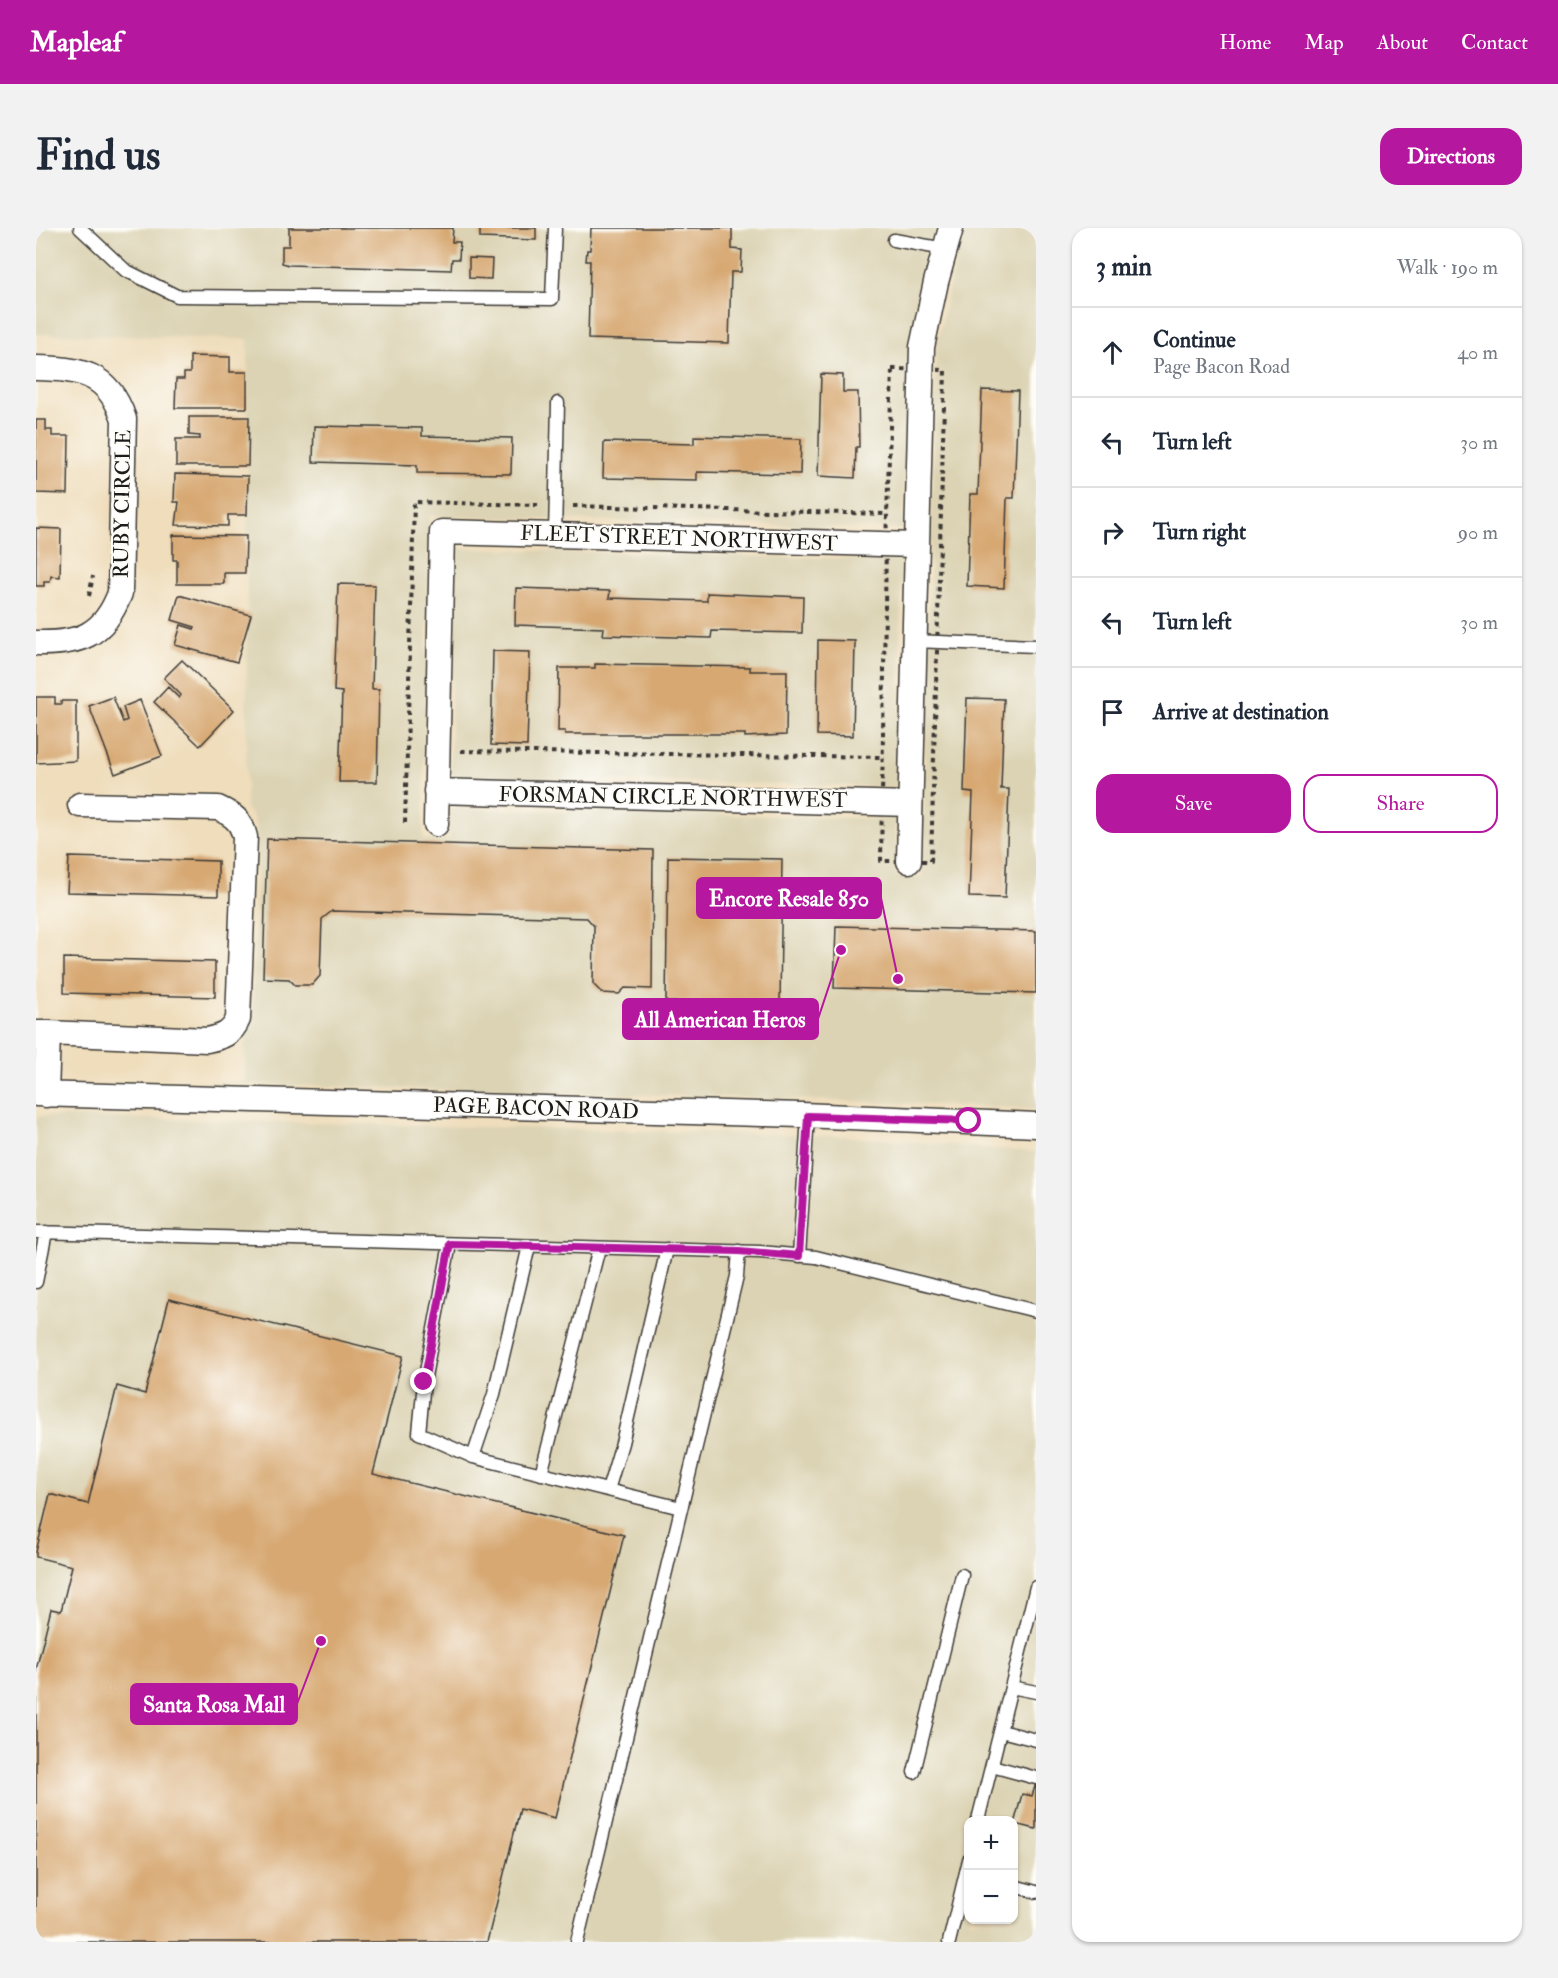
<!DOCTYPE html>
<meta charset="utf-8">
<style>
:root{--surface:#fff;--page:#f2f2f3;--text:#1f2937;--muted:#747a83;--line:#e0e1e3;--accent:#b5179e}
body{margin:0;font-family:"IM FELL Double Pica",serif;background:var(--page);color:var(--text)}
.controls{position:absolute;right:18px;bottom:18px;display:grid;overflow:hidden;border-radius:12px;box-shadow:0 2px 4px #0004}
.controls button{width:54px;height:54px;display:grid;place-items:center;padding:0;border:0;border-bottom:2px solid var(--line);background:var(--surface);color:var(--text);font:30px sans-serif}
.stop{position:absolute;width:18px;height:18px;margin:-14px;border:4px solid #b5179e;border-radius:50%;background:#fff}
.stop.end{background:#b5179e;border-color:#fff;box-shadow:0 2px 6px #0008}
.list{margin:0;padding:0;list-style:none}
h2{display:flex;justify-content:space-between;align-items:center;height:78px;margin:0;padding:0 24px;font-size:26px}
h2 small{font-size:20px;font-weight:400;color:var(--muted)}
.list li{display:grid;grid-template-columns:39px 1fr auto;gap:18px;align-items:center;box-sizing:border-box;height:90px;padding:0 24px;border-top:2px solid var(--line)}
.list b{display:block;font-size:22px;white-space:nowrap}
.list p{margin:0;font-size:20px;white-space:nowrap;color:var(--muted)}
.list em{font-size:20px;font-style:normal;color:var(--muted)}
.actions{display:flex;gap:12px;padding:18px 24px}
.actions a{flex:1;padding:14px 0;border:2px solid var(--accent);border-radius:18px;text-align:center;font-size:21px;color:var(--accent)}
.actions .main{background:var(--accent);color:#fff}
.icon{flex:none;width:33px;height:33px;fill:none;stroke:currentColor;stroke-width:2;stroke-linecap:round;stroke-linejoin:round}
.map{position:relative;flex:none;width:1000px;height:1714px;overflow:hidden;border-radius:18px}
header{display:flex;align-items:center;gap:36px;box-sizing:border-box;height:84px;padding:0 30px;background:var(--accent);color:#fff}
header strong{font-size:28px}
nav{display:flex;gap:33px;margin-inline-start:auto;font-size:21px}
.intro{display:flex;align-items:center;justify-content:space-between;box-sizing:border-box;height:144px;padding:0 36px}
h1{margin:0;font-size:42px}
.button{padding:15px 27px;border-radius:18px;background:var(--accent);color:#fff;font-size:21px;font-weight:700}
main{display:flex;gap:36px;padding:0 36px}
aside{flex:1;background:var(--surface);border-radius:18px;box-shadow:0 2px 4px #0004}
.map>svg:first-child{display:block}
</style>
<header>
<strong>Mapleaf</strong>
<nav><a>Home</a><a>Map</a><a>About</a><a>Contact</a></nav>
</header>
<div class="intro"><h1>Find us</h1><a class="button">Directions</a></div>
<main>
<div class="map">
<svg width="1000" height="1714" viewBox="0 0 1000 1714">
<rect width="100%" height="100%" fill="#fdfcf7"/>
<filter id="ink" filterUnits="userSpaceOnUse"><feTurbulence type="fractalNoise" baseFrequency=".0167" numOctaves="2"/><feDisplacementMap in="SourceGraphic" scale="12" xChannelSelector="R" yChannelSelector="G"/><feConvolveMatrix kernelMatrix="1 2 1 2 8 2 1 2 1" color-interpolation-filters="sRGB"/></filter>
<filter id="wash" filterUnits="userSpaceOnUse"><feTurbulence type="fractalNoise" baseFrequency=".008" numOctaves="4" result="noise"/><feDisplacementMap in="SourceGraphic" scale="24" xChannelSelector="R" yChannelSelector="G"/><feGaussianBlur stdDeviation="1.35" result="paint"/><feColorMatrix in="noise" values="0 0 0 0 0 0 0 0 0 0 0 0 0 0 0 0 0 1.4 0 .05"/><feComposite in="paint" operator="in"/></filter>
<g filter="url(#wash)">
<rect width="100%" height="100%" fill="#efddbb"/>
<!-- built -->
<path fill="#dcd3b4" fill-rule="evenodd" d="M0 0H901L887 49 873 119 867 301 393 288 387 611 413 612 414 580 860 591 859 648 886 650 900 121 913 59 930 0H1000V881L759 871 102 853 209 854V809L216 792 222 610 218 591 210 580 212 111 0 106Z
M419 320 866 332 861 559 414 548Z
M0 888 806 908 1000 924V1714H0ZM933 1592H978V1692H933Z"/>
<g id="blocks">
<!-- building -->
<path fill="#d7a872" d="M253 0H417L416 14H424L423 31H416L415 42 253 37 246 35V18H253Z
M444 0H500V12L444 10Z
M555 0H696V21L706 22 705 44H695L693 115 552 111 554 33H550L551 22H554Z
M433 30 456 31 455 51 433 50Z
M154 128 194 129V144H211V180H139L140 151H148V145H154Z
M785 146 807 147V164H822L823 219H820L819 250 782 248Z
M946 162 982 163 978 270H971L968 360 931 358 934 266H942Z
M153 189H213L212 238H140V211H164V208L153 207Z
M0 192H10V202H16V208H33L32 266 0 265Z
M278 198 386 200V208L476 210 475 246 381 245V237L277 234Z
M658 208 765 211 764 246 661 244V252L567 250 568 214 658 216Z
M139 246 212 248 211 287H192V298L140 297 143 274H138Z
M0 300 25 301 24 349 15 348 14 354H8V358H0Z
M137 307 210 308 209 345H188V356H141V332H137Z
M302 356 339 357 336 461H343L341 554H303L306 464 298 463Z
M480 360 574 363 573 370 671 373V365L767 369 766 405 676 403 675 410 567 407 568 400 479 397Z
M143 367 215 387 201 434 139 417 145 397 158 401 159 399 136 392Z
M782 412 819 413 817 508 781 507Z
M457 423 494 424 491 518 455 517Z
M146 432 198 482 164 518 118 474 132 459 143 470 145 467 128 450Z
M559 436 714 439V443H751L750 507 709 509V506H529V503H522L523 440H559Z
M0 469H19V476H25V473H40V533L0 535Z
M77 469 87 494 91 492 87 479 104 472 126 528 79 546 53 478Z
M931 470 968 471 965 561H973L969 670 933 669 937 565 928 564Z
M231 611 617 622 616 761 589 760 583 766 566 765 557 756 558 698 551 690 296 683 286 691 284 748 276 757H259L253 751 227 750Z
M33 629 182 633V668L31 664Z
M632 629 746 631 744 776 630 774Z
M800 698 1000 703V765L798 760Z
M28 730 179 734V769L28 765Z
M133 1071 367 1128 337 1246 588 1307 519 1590 484 1581 451 1714H0V1442L15 1381 25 1383 36 1338 0 1329V1324L14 1266 52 1276 81 1158 109 1166Z
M1000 1555V1601L978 1596 986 1566 996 1568Z"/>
</g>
</g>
<g filter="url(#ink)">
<use href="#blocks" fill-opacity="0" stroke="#3c3934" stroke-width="1.5"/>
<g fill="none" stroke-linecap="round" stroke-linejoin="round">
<defs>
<path id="service" d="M44 0 89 42 141 68 516 71 519 0
M858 12 909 21
M519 307 522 175
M878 413 1000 418
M0 1004 724 1024 780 1029 1000 1083
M414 1016 388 1154 383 1205 437 1229 645 1280
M763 1028 772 888
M0 1054 10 1004
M437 1229 458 1166 493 1018
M505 1246 563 1020
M572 1262 586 1215 631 1021
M975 1459 1000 1464
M965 1503 1000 1512
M956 1538 1000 1550
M878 1544 926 1347
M942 1592 1000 1359
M978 1658 1000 1664
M541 1714 701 1048 703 1023
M913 1714 933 1632"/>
<path id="minor" d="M0 140C44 141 72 144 88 191L84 365C68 408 43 416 0 415
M400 563 874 576
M400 596 406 304 880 317
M873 633 886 119 900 54 915 0
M0 805H12L10 867
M12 805 171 812C186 809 196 806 202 791L209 609C205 592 197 587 182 580L44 577
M0 866 766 887 1000 897"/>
</defs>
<!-- service casing -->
<use href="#service" stroke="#3c3934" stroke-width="15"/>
<!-- minor casing -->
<use href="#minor" stroke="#3c3934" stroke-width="27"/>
<!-- path -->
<path stroke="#3c3934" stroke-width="4" stroke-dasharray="4.5 4.5" stroke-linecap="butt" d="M856 141 909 142 895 633H845L850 316Z
M537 278 851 286
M53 368 57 348
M425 523 847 529
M369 595 378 274 502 277"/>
<!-- service -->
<use href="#service" stroke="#fff" stroke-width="12"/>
<!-- minor -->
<use href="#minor" stroke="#fff" stroke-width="24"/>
</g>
</g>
<g fill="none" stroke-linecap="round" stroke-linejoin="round" filter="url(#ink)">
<!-- route -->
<path stroke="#b5179e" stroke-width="8" d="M388 1154 414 1016 703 1023 763 1028 772 888 933 893"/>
</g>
<g text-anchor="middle" stroke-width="4.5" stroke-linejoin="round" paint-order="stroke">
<!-- street labels -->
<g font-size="21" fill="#1c1c1c" stroke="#fdfcf7">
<text transform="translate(86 276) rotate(-89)" y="7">RUBY CIRCLE</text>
<text transform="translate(643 310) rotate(2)" y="7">FLEET STREET NORTHWEST</text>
<text transform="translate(637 569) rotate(1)" y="7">FORSMAN CIRCLE NORTHWEST</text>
<text transform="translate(500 880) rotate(2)" y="7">PAGE BACON ROAD</text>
</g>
</g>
<!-- callouts -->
<path fill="none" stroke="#b5179e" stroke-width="2" d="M862 751L845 670M805 722L782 791M285 1413L261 1476"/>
<g fill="#b5179e" stroke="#fdfcf7" stroke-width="2">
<circle cx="862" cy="751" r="6"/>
<circle cx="805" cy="722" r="6"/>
<circle cx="285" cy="1413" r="6"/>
</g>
<g fill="#b5179e" stroke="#b5179e" stroke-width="2">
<rect x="661" y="650" width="184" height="40" rx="6"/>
<rect x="587" y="771" width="195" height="40" rx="6"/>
<rect x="95" y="1456" width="166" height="40" rx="6"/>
</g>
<g font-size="22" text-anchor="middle" font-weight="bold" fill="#fff">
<text x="753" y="678">Encore Resale 850</text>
<text x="684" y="799">All American Heros</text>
<text x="178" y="1484">Santa Rosa Mall</text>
</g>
</svg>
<div class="controls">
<button>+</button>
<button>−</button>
</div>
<div class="stop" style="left:933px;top:893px"></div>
<div class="stop end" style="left:388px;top:1154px"></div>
</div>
<aside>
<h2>3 min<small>Walk · 190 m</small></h2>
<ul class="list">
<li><svg class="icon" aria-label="ahead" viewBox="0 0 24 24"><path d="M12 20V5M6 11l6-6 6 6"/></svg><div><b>Continue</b><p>Page Bacon Road</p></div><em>40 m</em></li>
<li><svg class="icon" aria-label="left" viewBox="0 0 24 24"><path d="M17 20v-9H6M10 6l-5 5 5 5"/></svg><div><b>Turn left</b></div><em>30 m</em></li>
<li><svg class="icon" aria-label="right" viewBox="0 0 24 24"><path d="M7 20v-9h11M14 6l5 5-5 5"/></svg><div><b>Turn right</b></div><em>90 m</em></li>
<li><svg class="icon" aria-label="left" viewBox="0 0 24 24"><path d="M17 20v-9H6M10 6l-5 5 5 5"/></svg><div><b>Turn left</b></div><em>30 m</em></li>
<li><svg class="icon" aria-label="arrive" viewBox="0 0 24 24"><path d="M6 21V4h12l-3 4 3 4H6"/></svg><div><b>Arrive at destination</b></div></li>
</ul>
<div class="actions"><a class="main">Save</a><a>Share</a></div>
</aside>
</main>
